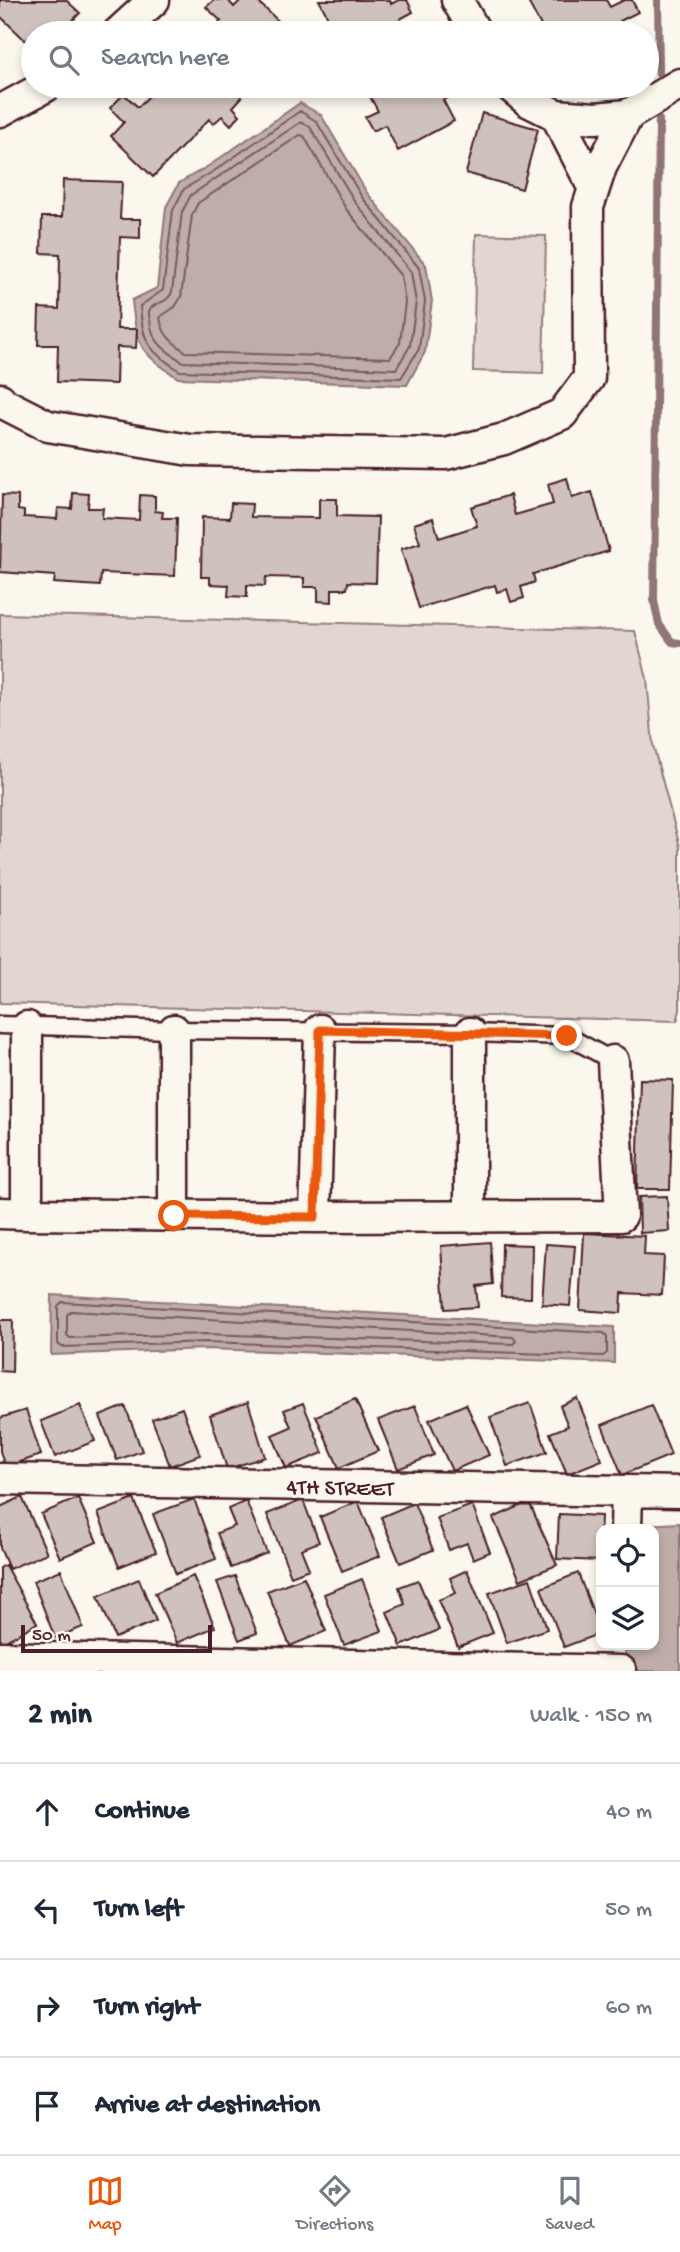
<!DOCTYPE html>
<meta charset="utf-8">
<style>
:root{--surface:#fff;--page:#f6f6f7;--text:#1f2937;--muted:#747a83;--line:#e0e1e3;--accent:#ea580c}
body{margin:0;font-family:"Gochi Hand",sans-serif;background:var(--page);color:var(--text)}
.controls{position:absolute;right:21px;bottom:21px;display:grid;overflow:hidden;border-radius:14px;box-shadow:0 4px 10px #0003}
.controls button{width:63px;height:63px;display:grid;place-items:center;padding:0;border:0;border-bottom:2px solid var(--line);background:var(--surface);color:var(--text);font:35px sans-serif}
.scale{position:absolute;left:21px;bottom:18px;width:191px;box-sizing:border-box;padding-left:7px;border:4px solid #4a1f2b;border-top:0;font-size:19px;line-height:24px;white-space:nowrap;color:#4a1f2b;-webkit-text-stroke:5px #fbf7ec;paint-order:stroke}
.stop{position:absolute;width:21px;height:21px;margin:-16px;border:5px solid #ea580c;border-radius:50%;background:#fff}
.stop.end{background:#ea580c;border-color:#fff;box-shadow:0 2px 7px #0008}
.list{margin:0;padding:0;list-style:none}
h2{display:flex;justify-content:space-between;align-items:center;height:91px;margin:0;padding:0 28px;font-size:30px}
h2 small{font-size:23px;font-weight:400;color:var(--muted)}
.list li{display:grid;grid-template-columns:46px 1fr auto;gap:21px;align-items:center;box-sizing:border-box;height:98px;padding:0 28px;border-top:2px solid var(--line)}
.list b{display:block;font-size:26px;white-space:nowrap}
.list em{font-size:23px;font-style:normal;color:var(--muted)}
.icon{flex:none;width:38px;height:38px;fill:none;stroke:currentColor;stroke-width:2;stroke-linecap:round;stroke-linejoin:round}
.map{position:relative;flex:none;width:680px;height:1671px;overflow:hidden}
.search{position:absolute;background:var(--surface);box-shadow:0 4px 10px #0003;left:21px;right:21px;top:21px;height:77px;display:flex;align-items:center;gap:18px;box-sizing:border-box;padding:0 24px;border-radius:38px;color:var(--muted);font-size:26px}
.sheet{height:483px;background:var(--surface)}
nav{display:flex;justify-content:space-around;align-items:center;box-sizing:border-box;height:98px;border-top:2px solid var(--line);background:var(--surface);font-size:19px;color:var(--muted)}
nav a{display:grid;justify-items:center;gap:4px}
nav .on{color:var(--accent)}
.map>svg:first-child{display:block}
</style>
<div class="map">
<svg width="680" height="1671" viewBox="0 0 680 1671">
<rect width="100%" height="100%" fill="#fbf7ec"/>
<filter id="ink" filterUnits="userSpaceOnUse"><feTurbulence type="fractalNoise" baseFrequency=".0143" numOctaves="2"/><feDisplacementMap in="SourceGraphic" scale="14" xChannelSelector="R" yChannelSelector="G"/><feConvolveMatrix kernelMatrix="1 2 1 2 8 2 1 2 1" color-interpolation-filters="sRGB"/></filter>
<g filter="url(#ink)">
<!-- green -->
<path fill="#e2d7d0" stroke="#967b7e" stroke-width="2" d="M476 234 546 236 543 373 473 371Z
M0 614 635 631 647 679 653 745 680 847V1010L677 1021 0 1003Z"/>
<!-- water -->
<path fill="#bfadaa" stroke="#907477" stroke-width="2" d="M300 103 321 115 367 193 426 265 432 301 425 352 407 385 178 378C139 351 137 348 132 300L157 288 166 207 179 183 210 165Z
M52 1295 614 1327V1363L206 1349 51 1355Z
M680 1523V1671H626L625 1645H654V1529H643L644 1525Z"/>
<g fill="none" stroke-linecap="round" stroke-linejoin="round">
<!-- shore -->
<path stroke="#79585e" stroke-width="2" d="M300 111 316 121 362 197 419 268 425 301 419 349 401 378 180 371C149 350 143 345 140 306L163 290 173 210 184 189 214 171Z
M301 122 310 127 355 202 411 272 416 302 410 346 396 369 183 362C165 350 152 343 150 320 149 316 148 311 150 309 157 301 166 305 172 292L182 212 191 195Z
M300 135 304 136 346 209 401 276 405 302 400 343 390 358 186 352C172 342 162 335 160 317L175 307 181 297 192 215 198 203Z
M62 1302 604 1333 607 1336V1353L603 1356 206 1342 62 1347 58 1344V1306Z
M71 1311 513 1337 516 1341 513 1344 206 1334 70 1338 67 1335V1315Z"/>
<!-- stream -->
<path stroke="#907477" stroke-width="8" d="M658 0 659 74
M659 120 654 601 659 624 672 642 680 643"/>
</g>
<!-- building -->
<path fill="#cfc2bc" stroke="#4a1f2b" stroke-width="2" d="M0 0H66L80 13 60 33H45L39 27 26 41 0 16Z
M214 0H228L234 7 241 0H256L291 33H209L221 21 206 7Z
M319 0H390L391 4 399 0H407L413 12 400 19 408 33H336Z
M527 0H606L610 7 624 0H632L638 12 620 21 626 33H545Z
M159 86H241L236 91 242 97 233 107 240 115 231 125 222 116 213 124 209 119 153 177 111 136 124 122 110 108 124 94 138 107Z
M364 86H454L458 93 443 100 454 121 398 151 385 125 373 131 365 117 378 111Z
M482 113 538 129 522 189 466 173Z
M63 180 122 182 120 219H140V238L120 237 117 329H137L136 348 117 347 116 384 57 382 58 345H38L39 308 59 309 60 254 41 253 42 217H62Z
M567 478 572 498 592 492 609 551 533 574 535 582 521 587 524 598 511 602 507 589 497 592 495 585 419 608 401 549 420 543 414 524 433 518 439 538 477 526 471 507 510 495 515 515 553 504 548 484Z
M73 493 89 494 88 508H103L102 518 139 520 140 495 155 496V511L163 512 162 518H177L175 576 101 573 100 586 54 583 55 576 0 572 2 495 18 496V510L24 511V517L57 519 58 508 72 509Z
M319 499H337V516L378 517 376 583 348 582 347 589H332V602L318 601V587H304V578L266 577 265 586 247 585V597L228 596 229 585 210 584V577H201L202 517 230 518 231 503 252 504 251 517 319 518Z
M640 1079 673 1080 670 1189H637Z
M667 1196 669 1231 640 1233 639 1197Z
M584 1233 645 1236 644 1255 664 1256 662 1295 622 1293 621 1313 580 1310Z
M490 1242 493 1284 476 1286 478 1307 445 1309 441 1246Z
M502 1244 532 1245 531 1298 501 1297Z
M546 1244 575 1246 570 1306 542 1304Z
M0 1320H13L12 1372 0 1371Z
M577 1398 602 1460 567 1474 550 1433 568 1426 560 1406Z
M355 1399 378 1451 339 1468 316 1416Z
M248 1402 265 1457 227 1469 210 1415Z
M303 1403 323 1453 286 1468 272 1435 291 1427 284 1410Z
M530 1403 547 1452 507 1466 490 1417Z
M466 1404 489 1455 452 1471 429 1420Z
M80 1405 95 1441 55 1457 41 1421Z
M651 1405 671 1455 622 1475 602 1425Z
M125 1406 142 1451 117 1460 100 1416Z
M415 1406 434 1455 398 1469 378 1420Z
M182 1408 200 1455 170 1466 152 1419Z
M26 1410 41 1455 5 1467 0 1451V1418Z
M22 1497 47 1553 9 1569 0 1548V1507Z
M78 1498 97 1542 60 1558 41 1514Z
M134 1499 156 1552 119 1567 98 1513Z
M194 1499 216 1559 176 1574 153 1514Z
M303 1500 319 1542 301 1549 309 1569 291 1576 267 1514Z
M246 1501 267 1553 231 1568 217 1533 235 1526 228 1509Z
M358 1501 380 1556 342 1571 320 1517Z
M529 1502 557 1565 520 1580 493 1518Z
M414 1503 433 1550 400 1563 381 1517Z
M472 1505 490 1552 473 1559 467 1543 449 1550 437 1518Z
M559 1514 601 1516 599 1561 557 1559Z
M5 1565 37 1623 2 1643 0 1639V1568Z
M61 1570 83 1627 55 1638 33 1581Z
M467 1570 493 1633 458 1647 438 1600 456 1593 450 1578Z
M578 1573 601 1633 564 1647 541 1588Z
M193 1576 215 1627 177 1643 155 1593Z
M235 1576 257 1633 239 1640 217 1582Z
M304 1577 326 1631 290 1646 267 1591Z
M139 1579 156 1621 115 1638 98 1596Z
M362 1579 382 1631 344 1645 324 1594Z
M530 1579 547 1629 507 1643 489 1593Z
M418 1580 439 1630 401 1646 387 1612 405 1604 399 1587Z"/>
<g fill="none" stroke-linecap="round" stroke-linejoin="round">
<defs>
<path id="lane" d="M0 1025 174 1030 470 1033 567 1036 613 1061"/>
<path id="street" d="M457 0 476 33
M118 33 154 0
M510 86 528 101 556 115 595 118 628 115 680 84
M0 111 46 86
M556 115 593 187
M0 399 1 402 48 426 190 450 446 454 504 439 562 414 589 378 588 207 601 167 628 115
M0 1213 27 1214V1027
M27 1214 315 1217 621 1216 613 1061
M174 1216V1030
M315 1217 320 1030
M470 1217V1033
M0 1479 680 1492
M626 1529 627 1491
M0 1657 621 1671"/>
</defs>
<!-- lane casing -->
<use href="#lane" stroke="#4a1f2b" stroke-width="21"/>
<!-- street casing -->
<use href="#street" stroke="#4a1f2b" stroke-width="35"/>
<!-- lane -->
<use href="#lane" stroke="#fbf7ec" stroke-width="16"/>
<!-- street -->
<use href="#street" stroke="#fbf7ec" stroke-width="30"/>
</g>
</g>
<g fill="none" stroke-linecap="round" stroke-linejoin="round" filter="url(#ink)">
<!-- route -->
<path stroke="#ea580c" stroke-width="9" d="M174 1216 315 1217 320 1030 567 1036"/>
</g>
<g text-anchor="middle" stroke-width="6" stroke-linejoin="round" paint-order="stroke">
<!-- street labels -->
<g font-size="23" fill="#4a1f2b" stroke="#fbf7ec">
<text transform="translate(340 1486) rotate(1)" y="8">4TH STREET</text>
</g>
</g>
</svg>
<div class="controls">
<button><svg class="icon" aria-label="locate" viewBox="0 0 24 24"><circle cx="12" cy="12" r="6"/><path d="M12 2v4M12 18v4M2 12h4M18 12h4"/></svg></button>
<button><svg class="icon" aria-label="layers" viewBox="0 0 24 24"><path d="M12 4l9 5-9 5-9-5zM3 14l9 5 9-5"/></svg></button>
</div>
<div class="scale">50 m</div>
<div class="stop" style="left:174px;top:1216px"></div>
<div class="stop end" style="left:567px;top:1036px"></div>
<div class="search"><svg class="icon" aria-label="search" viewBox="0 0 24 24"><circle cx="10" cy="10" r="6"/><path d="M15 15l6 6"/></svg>Search here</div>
</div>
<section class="sheet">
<h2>2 min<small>Walk · 150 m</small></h2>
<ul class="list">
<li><svg class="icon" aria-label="ahead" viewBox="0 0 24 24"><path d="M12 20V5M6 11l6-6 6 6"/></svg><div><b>Continue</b></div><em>40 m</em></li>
<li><svg class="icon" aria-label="left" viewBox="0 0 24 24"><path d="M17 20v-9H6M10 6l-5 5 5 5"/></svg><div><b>Turn left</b></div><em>50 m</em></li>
<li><svg class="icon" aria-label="right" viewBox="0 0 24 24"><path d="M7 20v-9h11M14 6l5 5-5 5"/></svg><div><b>Turn right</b></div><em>60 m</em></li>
<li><svg class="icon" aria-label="arrive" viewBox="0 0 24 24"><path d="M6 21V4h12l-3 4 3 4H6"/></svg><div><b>Arrive at destination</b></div></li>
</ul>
</section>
<nav>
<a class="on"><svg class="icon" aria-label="map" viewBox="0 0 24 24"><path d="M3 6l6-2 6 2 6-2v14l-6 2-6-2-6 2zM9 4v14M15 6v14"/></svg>Map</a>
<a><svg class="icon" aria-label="directions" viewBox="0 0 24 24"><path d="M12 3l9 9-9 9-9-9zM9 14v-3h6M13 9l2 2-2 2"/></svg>Directions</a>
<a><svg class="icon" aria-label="saved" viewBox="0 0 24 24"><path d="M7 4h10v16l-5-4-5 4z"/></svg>Saved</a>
</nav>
